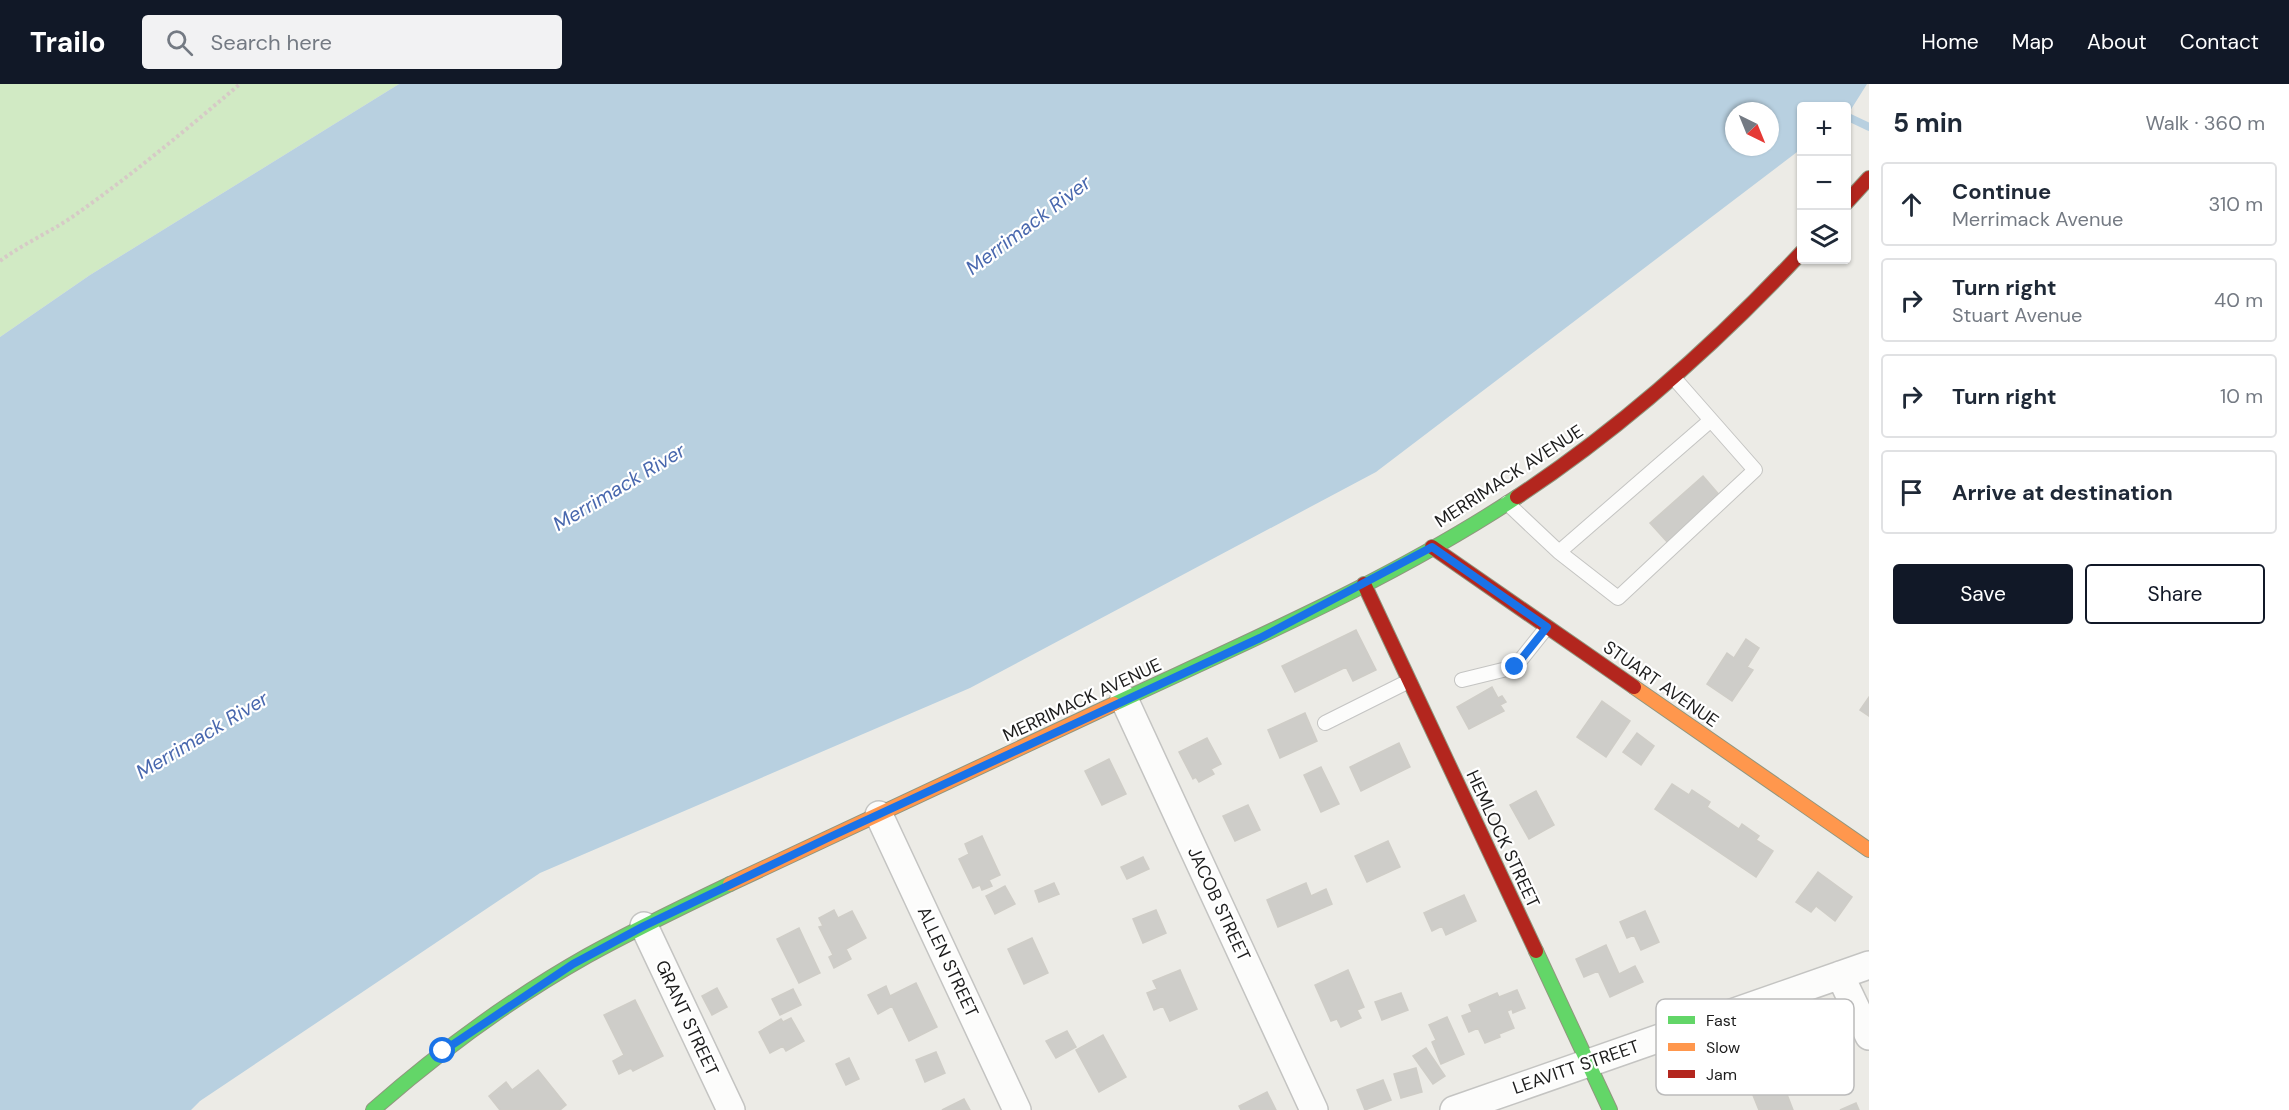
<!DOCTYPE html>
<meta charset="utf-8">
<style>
:root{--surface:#fff;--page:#f2f2f3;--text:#1f2937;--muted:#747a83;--line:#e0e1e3;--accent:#111827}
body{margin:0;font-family:"DM Sans",sans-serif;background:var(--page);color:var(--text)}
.controls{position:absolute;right:18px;top:18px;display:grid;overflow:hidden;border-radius:6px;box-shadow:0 2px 4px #0004}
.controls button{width:54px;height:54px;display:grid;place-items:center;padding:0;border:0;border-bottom:2px solid var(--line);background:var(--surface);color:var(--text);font:30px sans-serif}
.compass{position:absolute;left:1725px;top:18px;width:54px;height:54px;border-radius:50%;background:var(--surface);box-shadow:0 2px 4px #0004;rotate:137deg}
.stop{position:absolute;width:18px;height:18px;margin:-14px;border:4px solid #1a73e8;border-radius:50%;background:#fff}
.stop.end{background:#1a73e8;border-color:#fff;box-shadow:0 2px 6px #0008}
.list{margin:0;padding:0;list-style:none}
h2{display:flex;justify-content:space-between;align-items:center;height:78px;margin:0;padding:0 24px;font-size:26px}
h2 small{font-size:20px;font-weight:400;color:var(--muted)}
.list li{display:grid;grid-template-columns:39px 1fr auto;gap:18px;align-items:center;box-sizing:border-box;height:84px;margin:0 12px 12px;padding:0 12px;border:2px solid var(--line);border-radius:6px}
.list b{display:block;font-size:22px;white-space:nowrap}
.list p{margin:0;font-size:20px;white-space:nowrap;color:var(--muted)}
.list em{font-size:20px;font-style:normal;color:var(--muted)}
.actions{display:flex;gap:12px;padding:18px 24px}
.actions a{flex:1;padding:14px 0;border:2px solid var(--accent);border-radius:6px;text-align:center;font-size:21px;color:var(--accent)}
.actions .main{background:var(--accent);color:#fff}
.icon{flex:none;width:33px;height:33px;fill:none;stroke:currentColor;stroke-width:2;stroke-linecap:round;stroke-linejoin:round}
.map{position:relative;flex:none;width:1869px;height:1026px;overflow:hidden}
header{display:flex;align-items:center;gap:36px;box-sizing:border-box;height:84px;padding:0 30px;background:var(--accent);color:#fff}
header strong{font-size:28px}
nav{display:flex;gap:33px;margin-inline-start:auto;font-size:21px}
.search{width:420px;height:54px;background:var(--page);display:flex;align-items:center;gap:15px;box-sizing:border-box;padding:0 21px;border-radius:6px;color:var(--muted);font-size:22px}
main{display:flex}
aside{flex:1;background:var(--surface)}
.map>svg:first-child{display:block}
</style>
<header>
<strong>Trailo</strong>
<div class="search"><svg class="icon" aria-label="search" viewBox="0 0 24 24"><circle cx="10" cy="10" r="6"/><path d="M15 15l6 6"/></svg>Search here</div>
<nav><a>Home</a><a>Map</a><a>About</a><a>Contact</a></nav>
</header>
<main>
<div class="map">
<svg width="1869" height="1026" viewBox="0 0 1869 1026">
<rect width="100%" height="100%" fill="#ecebe6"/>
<!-- grass -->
<path fill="#d1eac4" d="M0 0H399L90 191 0 253Z"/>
<!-- water -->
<path fill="#b8d0e0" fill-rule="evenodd" d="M399 0H1867L1850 27 1847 30 1846 22H1802L1801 65 1376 388 970 604 540 789 200 1017 191 1026H0V253L90 191ZM1734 27H1770V63H1734Z"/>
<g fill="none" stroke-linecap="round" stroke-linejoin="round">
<!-- stream -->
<path stroke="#b8d0e0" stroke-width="8" d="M1846 32 1869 43"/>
</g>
<!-- building -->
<path fill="#cecdc9" stroke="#cfcdc7" stroke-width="1.5" d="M1703 392 1721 413 1669 460 1650 439Z
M1356 546 1376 586 1353 597 1346 583 1295 608 1282 582Z
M1746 555 1759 564 1747 583 1753 586 1732 617 1707 600 1727 569 1734 574Z
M1492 603 1498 614 1502 612 1506 618 1500 621 1504 627 1469 645 1457 623Z
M1869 613V632L1860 626Z
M1602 617 1630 637 1606 673 1577 653Z
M1305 629 1317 657 1280 674 1268 646Z
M1637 649 1654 662 1641 681 1623 668Z
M1207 654 1221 680 1211 685 1214 690 1199 698 1196 693 1193 695 1179 668Z
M1399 659 1410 683 1361 707 1350 683Z
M1109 675 1126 710 1102 721 1085 687Z
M1321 683 1339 720 1321 728 1304 691Z
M1672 700 1689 711 1692 706 1710 718 1707 723 1739 745 1742 740 1759 752 1756 756 1773 767 1756 793 1655 725Z
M1536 707 1554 741 1529 755 1510 721Z
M1248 721 1260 746 1235 757 1223 732Z
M982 752 1000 791 989 796 992 802 982 806 980 801 973 804 959 775 969 770 965 760Z
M1388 757 1400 783 1367 798 1355 772Z
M1143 773 1149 785 1127 795 1121 783Z
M1818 788 1852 813 1835 837 1816 822 1811 828 1796 818Z
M1054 799 1059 810 1039 818 1035 807Z
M1306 799 1311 812 1326 805 1332 820 1278 843 1267 816Z
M1005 802 1015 820 995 830 986 812Z
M1464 811 1476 837 1446 851 1442 842 1432 847 1424 829Z
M834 826 838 834 852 827 866 854 846 865 851 875 834 884 829 873 833 871 819 843 823 842 819 834Z
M1156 826 1166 849 1143 859 1133 835Z
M1645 827 1659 858 1641 866 1634 851 1627 854 1620 838Z
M799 844 820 889 799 899 777 855Z
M1032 854 1048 889 1024 900 1008 865Z
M1606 861 1619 890 1635 882 1643 898 1610 913 1598 887 1584 893 1576 875Z
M1180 886 1197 925 1170 937 1163 922 1154 926 1147 909 1157 905 1153 897Z
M1348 886 1364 923 1357 926 1361 934 1341 943 1337 935 1331 937 1315 901Z
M916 899 937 943 909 957 892 922 878 930 868 911 886 902 890 912Z
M717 904 727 923 712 931 702 912Z
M793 905 801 921 780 931 772 915Z
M1517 906 1525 924 1513 929 1512 925 1507 927 1514 944 1499 950 1500 953 1485 959 1478 944 1469 948 1462 932 1472 928 1469 921 1497 909 1499 913Z
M1401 909 1408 926 1382 936 1375 918Z
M635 916 663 972 633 987 631 984 619 990 613 977 624 971 604 931Z
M1447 933 1464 970 1441 980 1432 958 1436 956 1429 941Z
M791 934 804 957 786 967 783 962 770 969 759 948 781 935 783 938Z
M1067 947 1076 963 1056 974 1046 957Z
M1103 951 1126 993 1099 1008 1076 966Z
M1426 964 1445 992 1433 1000 1413 972Z
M936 968 945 989 925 998 916 976Z
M849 974 859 995 846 1001 836 980Z
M1416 984 1422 1008 1401 1014 1394 990Z
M538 986 566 1021 560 1026H500L489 1012 506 998 512 1006Z
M1778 987 1793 1026H1759L1748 999Z
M1383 996 1391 1016 1365 1026 1357 1006Z
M1267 1008 1276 1026H1241L1239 1022Z
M964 1015 970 1026H942Z
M1856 1019 1859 1026H1840Z"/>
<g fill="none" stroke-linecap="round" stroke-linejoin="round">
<defs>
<path id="lane" d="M1507 419 1559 468 1618 514 1755 386 1674 294
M1559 468 1711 336
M1462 596 1515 583 1547 543
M1325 639 1409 597"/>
<path id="street" d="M1124 615 1314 1026
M879 731 1017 1026
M644 842 731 1026
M1840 891 1869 952
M1454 1026 1869 881"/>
<path id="fast" d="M1114 620C1251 556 1391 496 1517 413
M1536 867 1610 1026
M373 1026C439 968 511 915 587 872 634 846 682 823 730 800"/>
<path id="slow" d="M1634 603 1869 766
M730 800 1114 620"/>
<path id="jam" d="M1846 119 1869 94
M1517 413C1623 343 1716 260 1802 168
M1432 463 1634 603
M1364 500 1536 867"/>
</defs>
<!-- lane casing -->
<use href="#lane" stroke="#c4c4c2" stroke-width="16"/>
<!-- street casing -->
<use href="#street" stroke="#c4c4c2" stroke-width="30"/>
<!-- fast casing -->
<use href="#fast" stroke="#90967e" stroke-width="16"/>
<!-- slow casing -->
<use href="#slow" stroke="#90967e" stroke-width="16"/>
<!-- jam casing -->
<use href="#jam" stroke="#90967e" stroke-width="16"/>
<!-- path -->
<path stroke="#d6cac6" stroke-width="4" stroke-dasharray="3 3" stroke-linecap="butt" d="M0 177C24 159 51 148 75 131 132 91 187 45 240 0"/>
<!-- lane -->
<use href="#lane" stroke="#fcfcfb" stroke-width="14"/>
<!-- street -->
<use href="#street" stroke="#fcfcfb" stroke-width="27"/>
<!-- fast -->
<use href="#fast" stroke="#63d668" stroke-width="14"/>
<!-- slow -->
<use href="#slow" stroke="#ff974d" stroke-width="14"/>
<!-- jam -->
<use href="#jam" stroke="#b3261e" stroke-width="14"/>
</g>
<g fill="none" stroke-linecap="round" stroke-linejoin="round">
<!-- route -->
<path stroke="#1a73e8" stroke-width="8" d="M443 967 573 880 644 842 832 752 1260 554 1432 463 1547 543 1515 583"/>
</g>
<g text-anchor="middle" stroke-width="4.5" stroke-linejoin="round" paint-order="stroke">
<!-- street labels -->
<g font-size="18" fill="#1d1d1d" stroke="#fff">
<text transform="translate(1509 392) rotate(-33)" y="6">MERRIMACK AVENUE</text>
<text transform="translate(1661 600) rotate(35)" y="6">STUART AVENUE</text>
<text transform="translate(1082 616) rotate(-25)" y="6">MERRIMACK AVENUE</text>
<text transform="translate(1503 755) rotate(65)" y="6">HEMLOCK STREET</text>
<text transform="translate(1219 820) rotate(65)" y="6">JACOB STREET</text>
<text transform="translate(948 878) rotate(65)" y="6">ALLEN STREET</text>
<text transform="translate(687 934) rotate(65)" y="6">GRANT STREET</text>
<text transform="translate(1576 983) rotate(-19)" y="6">LEAVITT STREET</text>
</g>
<!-- water labels -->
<g font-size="20" font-style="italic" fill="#4968ae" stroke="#fff">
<text transform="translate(1028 141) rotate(-37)" y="7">Merrimack River</text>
<text transform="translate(619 403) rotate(-31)" y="7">Merrimack River</text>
<text transform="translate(202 651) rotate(-31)" y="7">Merrimack River</text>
</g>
</g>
<!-- legend -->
<rect x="1656" y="915" width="198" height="96" rx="9" fill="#fff" stroke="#bbb" stroke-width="1.5"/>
<rect x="1668" y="932" width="27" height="8" fill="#63d668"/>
<rect x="1668" y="959" width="27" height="8" fill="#ff974d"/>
<rect x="1668" y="986" width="27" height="8" fill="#b3261e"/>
<g font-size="16" fill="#1d1d1d">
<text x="1706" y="942">Fast</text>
<text x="1706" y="969">Slow</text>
<text x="1706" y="996">Jam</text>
</g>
</svg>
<div class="controls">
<button>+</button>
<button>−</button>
<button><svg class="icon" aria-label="layers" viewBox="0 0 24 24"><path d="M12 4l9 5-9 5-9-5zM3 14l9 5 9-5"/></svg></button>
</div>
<svg class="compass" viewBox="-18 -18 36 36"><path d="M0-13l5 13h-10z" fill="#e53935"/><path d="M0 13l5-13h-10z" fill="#747a83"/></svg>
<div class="stop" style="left:443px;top:967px"></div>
<div class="stop end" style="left:1515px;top:583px"></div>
</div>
<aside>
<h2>5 min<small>Walk · 360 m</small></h2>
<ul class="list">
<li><svg class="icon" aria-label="ahead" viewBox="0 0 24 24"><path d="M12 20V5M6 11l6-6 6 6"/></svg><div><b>Continue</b><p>Merrimack Avenue</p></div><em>310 m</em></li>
<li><svg class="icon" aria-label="right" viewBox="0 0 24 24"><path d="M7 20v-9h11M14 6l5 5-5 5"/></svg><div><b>Turn right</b><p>Stuart Avenue</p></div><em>40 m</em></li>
<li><svg class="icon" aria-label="right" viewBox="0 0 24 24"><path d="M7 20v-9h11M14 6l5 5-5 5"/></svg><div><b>Turn right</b></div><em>10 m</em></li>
<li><svg class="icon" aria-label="arrive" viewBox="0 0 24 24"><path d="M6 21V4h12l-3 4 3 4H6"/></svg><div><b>Arrive at destination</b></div></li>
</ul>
<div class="actions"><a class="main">Save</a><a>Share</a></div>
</aside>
</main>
